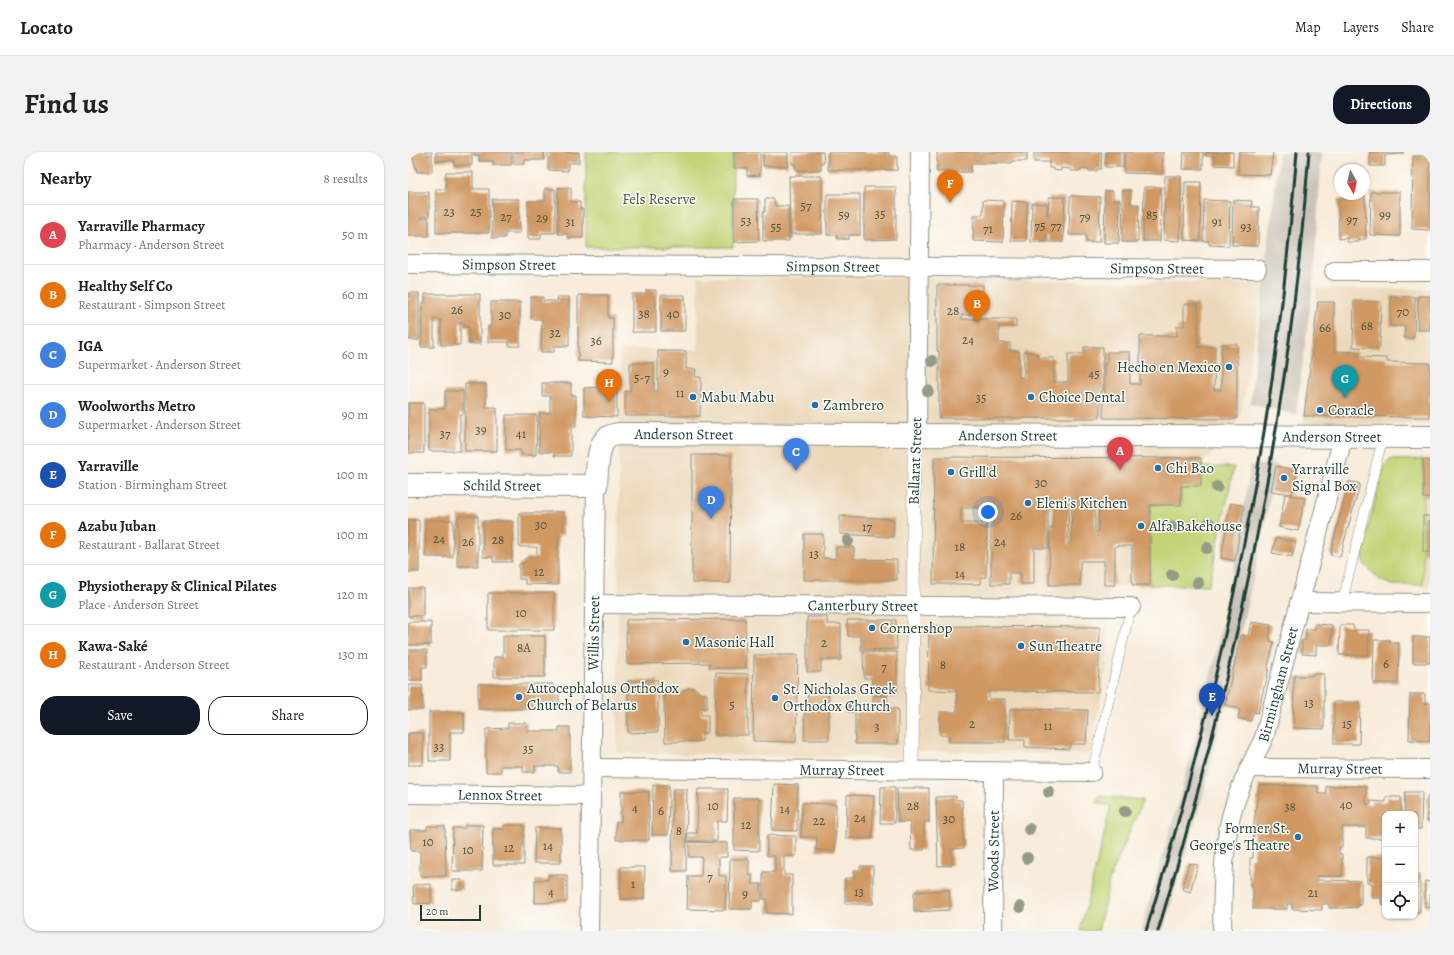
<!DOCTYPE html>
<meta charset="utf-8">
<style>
:root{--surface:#fff;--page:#f2f2f2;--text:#202124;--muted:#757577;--line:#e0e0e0;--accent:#111827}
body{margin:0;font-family:Alegreya,serif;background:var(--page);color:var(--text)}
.controls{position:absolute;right:12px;bottom:12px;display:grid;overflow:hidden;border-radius:8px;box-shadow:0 1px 3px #0004}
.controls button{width:36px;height:36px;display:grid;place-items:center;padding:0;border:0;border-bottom:1px solid var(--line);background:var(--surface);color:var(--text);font:20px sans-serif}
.compass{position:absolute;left:926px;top:12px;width:36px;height:36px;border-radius:50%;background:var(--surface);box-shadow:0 1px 3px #0004;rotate:172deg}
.scale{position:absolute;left:12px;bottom:10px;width:61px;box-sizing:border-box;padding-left:4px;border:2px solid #1f3d34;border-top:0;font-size:11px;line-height:14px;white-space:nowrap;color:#1f3d34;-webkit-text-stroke:3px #fdfcf7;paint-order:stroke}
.you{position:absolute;left:580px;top:360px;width:14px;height:14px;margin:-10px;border:3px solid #fff;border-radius:50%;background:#1a73e8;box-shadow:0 0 0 6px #1a73e833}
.badge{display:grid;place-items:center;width:26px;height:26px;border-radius:50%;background:var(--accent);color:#fff;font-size:13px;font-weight:700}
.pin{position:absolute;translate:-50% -33px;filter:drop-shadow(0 1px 2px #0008)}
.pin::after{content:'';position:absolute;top:21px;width:14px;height:12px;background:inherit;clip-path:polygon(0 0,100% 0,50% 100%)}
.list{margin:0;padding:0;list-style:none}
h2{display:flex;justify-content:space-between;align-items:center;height:52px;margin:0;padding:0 16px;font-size:17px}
h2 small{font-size:13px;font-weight:400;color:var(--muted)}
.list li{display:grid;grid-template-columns:26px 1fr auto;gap:12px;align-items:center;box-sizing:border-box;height:60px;padding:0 16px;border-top:1px solid var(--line)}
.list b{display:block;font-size:15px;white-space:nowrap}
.list p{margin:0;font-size:13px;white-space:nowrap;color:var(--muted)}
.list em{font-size:13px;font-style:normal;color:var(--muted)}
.actions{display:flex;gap:8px;padding:12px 16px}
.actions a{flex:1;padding:9px 0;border:1px solid var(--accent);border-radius:16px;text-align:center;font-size:14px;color:var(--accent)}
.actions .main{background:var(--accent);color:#fff}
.icon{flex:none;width:22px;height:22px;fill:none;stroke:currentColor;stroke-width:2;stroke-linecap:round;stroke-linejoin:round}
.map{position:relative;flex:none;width:1022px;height:779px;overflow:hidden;border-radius:16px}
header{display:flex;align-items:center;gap:24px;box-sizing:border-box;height:56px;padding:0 20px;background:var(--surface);border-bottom:1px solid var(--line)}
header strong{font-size:19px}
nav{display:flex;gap:22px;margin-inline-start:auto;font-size:14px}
.intro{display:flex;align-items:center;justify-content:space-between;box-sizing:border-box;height:96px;padding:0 24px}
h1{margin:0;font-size:28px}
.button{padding:10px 18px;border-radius:16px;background:var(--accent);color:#fff;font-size:14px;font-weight:700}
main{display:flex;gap:24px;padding:0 24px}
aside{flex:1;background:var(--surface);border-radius:16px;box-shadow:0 1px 3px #0004}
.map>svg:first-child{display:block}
</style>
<header>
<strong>Locato</strong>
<nav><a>Map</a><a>Layers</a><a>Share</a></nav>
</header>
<div class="intro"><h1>Find us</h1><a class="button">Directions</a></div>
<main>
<aside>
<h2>Nearby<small>8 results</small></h2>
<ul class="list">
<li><span class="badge" style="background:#e0444e">A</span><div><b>Yarraville Pharmacy</b><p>Pharmacy · Anderson Street</p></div><em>50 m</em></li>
<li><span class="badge" style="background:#e8710a">B</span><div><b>Healthy Self Co</b><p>Restaurant · Simpson Street</p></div><em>60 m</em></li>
<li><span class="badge" style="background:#3f7fe0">C</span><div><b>IGA</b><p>Supermarket · Anderson Street</p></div><em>60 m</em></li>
<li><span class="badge" style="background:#3f7fe0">D</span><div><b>Woolworths Metro</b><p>Supermarket · Anderson Street</p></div><em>90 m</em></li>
<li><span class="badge" style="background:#1a4fb4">E</span><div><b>Yarraville</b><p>Station · Birmingham Street</p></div><em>100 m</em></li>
<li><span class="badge" style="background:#e8710a">F</span><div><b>Azabu Juban</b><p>Restaurant · Ballarat Street</p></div><em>100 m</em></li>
<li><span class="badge" style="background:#0f9aa8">G</span><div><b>Physiotherapy &amp; Clinical Pilates</b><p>Place · Anderson Street</p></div><em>120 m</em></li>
<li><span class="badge" style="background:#e8710a">H</span><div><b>Kawa-Saké</b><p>Restaurant · Anderson Street</p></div><em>130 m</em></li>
</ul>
<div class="actions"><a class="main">Save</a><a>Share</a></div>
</aside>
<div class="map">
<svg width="1022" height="779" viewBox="0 0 1022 779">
<rect width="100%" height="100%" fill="#fdfcf7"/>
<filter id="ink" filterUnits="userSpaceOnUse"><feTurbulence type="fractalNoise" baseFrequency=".025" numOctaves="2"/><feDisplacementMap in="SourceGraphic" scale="8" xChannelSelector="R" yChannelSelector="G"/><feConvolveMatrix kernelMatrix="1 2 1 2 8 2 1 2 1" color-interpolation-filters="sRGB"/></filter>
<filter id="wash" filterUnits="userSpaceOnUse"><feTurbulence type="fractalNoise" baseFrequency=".012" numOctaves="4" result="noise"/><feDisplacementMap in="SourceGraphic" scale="16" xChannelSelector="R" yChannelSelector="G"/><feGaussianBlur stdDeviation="0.9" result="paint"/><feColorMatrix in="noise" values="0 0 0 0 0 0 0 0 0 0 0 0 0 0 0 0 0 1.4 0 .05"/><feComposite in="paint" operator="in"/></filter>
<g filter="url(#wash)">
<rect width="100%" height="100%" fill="#f8ebd9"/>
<!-- built -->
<path fill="#ebd8ba" d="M290 125 495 126 855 132 833 263 795 312 794 336 773 352 744 353V434H702L698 518 682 602 504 599 490 606 209 601 212 197 290 198Z
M909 137H1022V272H895Z
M1016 305H1022V435H1015Z"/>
<!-- industrial -->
<path fill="#cbc3b8" d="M871 0H914L905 132 888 263 842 251Z
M868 312 848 414 796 639 755 779H733L779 619 810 493 833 381 842 313Z"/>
<!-- green -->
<path fill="#c2d477" stroke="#708856" d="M178 0H325V95H178Z
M1015 307V433H984L972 428 957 413 954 399 976 314 982 308Z
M793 315H826L801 433H742V353H773V334H792Z
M690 644 735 648 702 726 690 779H672L703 654 688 650Z"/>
<g id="blocks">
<!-- building -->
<path fill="#d09862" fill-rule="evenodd" d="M0 0H24V20H9L5 6H0Z
M28 0H64V13H46V8L28 9Z
M66 0H103V13H85V9H71V3H66Z
M105 0H136V8H117V12H105Z
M140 0H171V11H160V19L140 18Z
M326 0H352V23L339 24V16H326Z
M355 0H380V14H355Z
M384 0H415L416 11H413V18H388L387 12H384Z
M420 0H481V4H489V18H420Z
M529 0H619V9H604V11H563V20H529Z
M626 0H694L693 17H689V19H681V17H672V19H663V17L653 16V19L645 18V16H641V10H626Z
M698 0H715V15H697Z
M717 0H755L754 22 716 21Z
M776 0H795V17H775Z
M798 0H825V14L807 13V4H798Z
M831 0H865L862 23 830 22Z
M962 0H995V2L977 3V14H962Z
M1005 4H1022V78L1004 77Z
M38 20H65V37H81V81H28V37H38Z
M381 24H414V82H382Z
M757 24H773L772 89 756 88Z
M777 30H793L792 89 776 88Z
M456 35H488V87L456 88Z
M736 35H753L752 89H735Z
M150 36H163V50H172V57H175V86H160V82H150Z
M137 37H147V81H133V87H120V49H137Z
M715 38H723V52H731L730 90H714Z
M697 39H705V48H712L711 91H696Z
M0 40H21V65H13V67H21V84H0Z
M963 40H992V84L962 83Z
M419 42H452V83H441V87H429V83H419Z
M945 42H957L958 87H951V90H939V86L931 87 930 47H945Z
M662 44 692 45 691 90H678V83H661Z
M641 45H657L655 90H640V83H638V90H623L624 51 639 52V63H640Z
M84 47H111L112 81H97V86H84Z
M326 47H350L351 89 326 90Z
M357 47H366L367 54H380L381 89H355V60H357Z
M575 48 596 49 595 90 565 89 566 63H575Z
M796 48 822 49 821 94 801 93V89H795Z
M825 48 844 49 843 55H851L850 94 824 93Z
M604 49 619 50 618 89H603Z
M529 133H575V151H562V163H554V167H608V175L591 174V191H602V199H611V225H616V199L630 202V206H646V230H660V202H676V195H695V239H692V266H531V199H529Z
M238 138H248V180H224V142H238Z
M0 141H11V188H0Z
M17 142H72V192H61V175H56V171H52V193H33V168L26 167V195H13L14 151H17Z
M170 143H200V166H205V210L170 209Z
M253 143H277V179H253Z
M983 144 1007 145 1006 186H996L997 174H982Z
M1010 144H1022V178H1009Z
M123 145H135V149H150L149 145H161V194H146V200H133L134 167H123Z
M946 149 973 150 972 196 945 195Z
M83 150H112V194H101V190H80V174H83Z
M910 150H926V199L949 200 948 205 979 206V210L1022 211V265L896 264Z
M776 152H790V195H807L806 238H813V192H829V267L695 266V243H697V211H699V200H722V232H732V184H769V174H776Z
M250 199H278V217H288L287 225H293L292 264H217V239H222V211H246V239H250Z
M134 231H163V243H168V275H163V304H146V300H131V261H142V244H134Z
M194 231H209V265L176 264V236L194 235Z
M57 232H78V255H89V299H57Z
M37 239H55V262H52V299H21V257H37Z
M0 251H16V301H0Z
M98 263H129L128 303H113V298H98Z
M284 303H323L322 431H284Z
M526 305 793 306V334H773V353H742V433H724V394H707V433H696V409H672V433H641L642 376H645V355H640V396H626V432H613V421H601V432H583V356H553V371H579L578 425H573V432H525ZM661 345H664L663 392H660ZM687 355H691L690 380H687Z
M1015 308H1022V346H1015Z
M868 314 889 318 884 342 863 339Z
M941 329 952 332 932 405 922 403Z
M877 342 897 346 890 379 871 375Z
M823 351 836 354 827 409 813 406Z
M133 360H155V383H150V433L117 432V427H111V412L117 411V406H129V395H111V361H133Z
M50 364H70V414H49Z
M432 364 486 367 485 385 432 382Z
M1015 364H1022V400H1015Z
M0 368H11V420H0Z
M18 368H45V405H17Z
M75 369H105L104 410H85V405H75Z
M396 382H415V406L428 407V395H446V407L489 408V428H396Z
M868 386 888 390 884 405 864 401Z
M0 436H15V464H0Z
M80 441H146V478H80Z
M399 465H419V472H433V508H413V520H399Z
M337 467 338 516H301V511L219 512 218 468Z
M439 468H488L489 497 453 498V484H440Z
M0 470H23V493H0Z
M843 470 863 473 861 486 863 487 862 489 866 490 860 515 861 516 857 535H856L850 561 846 560 845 561 843 569 830 566 832 558 829 556 817 553 833 483 840 484Z
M907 472 924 473 923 493H908V503L894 502V488H898V477H907Z
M932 473H945L946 478H961L960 503H931Z
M521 474 692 475 690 540 581 539V547H597V590H541V583H532V560H549V539L520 538Z
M95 484H137V525H86V505H95Z
M1005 485H1022V511H1005Z
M966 488H982V491H991L990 531H965Z
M0 498H19V515H14V528H0Z
M455 500H489V542H464V526H456Z
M346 503H390L388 590 345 589Z
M308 521 340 522V583H307Z
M904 522H916V577L885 576 886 524H904Z
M250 528V580L220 581V529Z
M70 532H145V539H151V551L145 550V557H70Z
M0 533H14L15 558H0Z
M410 535 415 536 421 544V588H396L397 549 402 540Z
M281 536H286L290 539 292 542H299V556H293V563H300V581H294V589L257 590 256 542H272L275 539Z
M1002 542H1017V551H1022V589L1001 588Z
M479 543V556L490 557V592H447V554L465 553V544Z
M926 550H952L951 592H926Z
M602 557 680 558 678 592H663L661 597 617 595V588H601Z
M21 560H56V580H42V609H21Z
M100 571H119V579H151V575H162V620H150V614H127V620H115V614H93V620H78V577L100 576Z
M0 581H15V613H0Z
M366 632 390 633 389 679 364 678Z
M245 633H261L260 683H244Z
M851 633 910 634V642H918V634H958V652H963V649L978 650V645H993V662H977V686H958V675H934V696H931V702H934V724H909V728L953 729V753H950V755L936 756H921V752H914V758L884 757V752H879V757H845V735H842V706H845L846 671Z
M473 635H487V671H472Z
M489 636H521V670H516V698H503L502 670H490Z
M265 637H279L278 719H264Z
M290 637H320L319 669H309V689H279L280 681H289Z
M213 639 241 640V688H208V670H213Z
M997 640H1014L1013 677H1007V662H996Z
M439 643 466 644 464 687 438 686Z
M548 644V648H554L556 696 543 697 544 713 530 714 528 645Z
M1019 644H1022V669H1019Z
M326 646H351V699L326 698Z
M394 651 428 652 427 699 408 698 409 685H393Z
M57 673H75L74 719H44L45 676H57Z
M96 673H116V713H85V677H96Z
M19 674H37L38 724H12V699H3L2 678H19Z
M127 676H153V711H126Z
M359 683 388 684V704H376V723H384V762L359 761V747H355V720H367V704H359Z
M281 690 319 691V705H311V724H318L317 758 279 757 280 724H293L294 705H281Z
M959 705 977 706V753L973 752V746H964V731H959Z
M322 707H341V723H344V732H353V749H344V757H321Z
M781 711 790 713 782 740 774 737Z
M452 714H465V752H437V726H446V718H452Z
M213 715H237L236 747H212Z
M1007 722H1012V760H1007Z
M140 723H159V750L127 751V728H140Z
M44 728H54V738H44Z
M1017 729 1022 730V756L1017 755Z
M23 732V751L6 752 5 733Z
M541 738 542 758 506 760V740Z"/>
</g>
</g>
<g filter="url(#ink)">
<use href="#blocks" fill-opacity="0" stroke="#8c9486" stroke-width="1"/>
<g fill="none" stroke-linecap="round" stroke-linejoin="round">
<defs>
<path id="service" d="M934 451 975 285
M684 620 723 455"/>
<path id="pedestrian" d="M504 619 506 303 509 282"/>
<g id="minor">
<path id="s1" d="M0 112 849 117"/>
<path d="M926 119H1022"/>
<path d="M509 282 512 0"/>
<path d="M891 450 1022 451"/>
<path id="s2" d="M187 452 723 455"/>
<path id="s3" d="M184 616 684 620"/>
<path id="s4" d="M842 616 1022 617"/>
<path id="s5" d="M0 642 183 644"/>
<path id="s6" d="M181 779 188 334"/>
<path id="s7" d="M585 779 586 620"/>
<path id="s8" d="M814 779C815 740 814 690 826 654 833 631 845 608 856 586L935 286"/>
</g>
<g id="tertiary">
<path id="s9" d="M0 333 188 334C189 322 189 297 197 288 201 283 206 283 211 282L1022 285"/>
</g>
</defs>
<!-- service casing -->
<use href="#service" stroke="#8c9486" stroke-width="10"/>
<!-- pedestrian casing -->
<use href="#pedestrian" stroke="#8c9486" stroke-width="14"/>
<!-- minor casing -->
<use href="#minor" stroke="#8c9486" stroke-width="20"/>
<!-- tertiary casing -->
<use href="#tertiary" stroke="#8c9486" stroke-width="24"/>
<!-- service -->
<use href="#service" stroke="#fff" stroke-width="9"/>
<!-- pedestrian -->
<use href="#pedestrian" stroke="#fff" stroke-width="13"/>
<!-- minor -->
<use href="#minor" stroke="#fff" stroke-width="18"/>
<!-- tertiary -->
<use href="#tertiary" stroke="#fff" stroke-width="22"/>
<!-- rail -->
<path stroke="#1f3d34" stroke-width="3" d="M738 779C788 617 828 452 855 286 871 191 881 95 889 0
M750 779C772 705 793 631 811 556 856 373 887 187 901 0"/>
</g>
<!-- trees -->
<g fill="#939c85">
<circle cx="524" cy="209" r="6"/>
<circle cx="520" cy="239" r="6"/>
<circle cx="809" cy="335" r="6"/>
<circle cx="801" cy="371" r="6"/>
<circle cx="766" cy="375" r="6"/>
<circle cx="440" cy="389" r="6"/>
<circle cx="799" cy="396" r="6"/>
<circle cx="764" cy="423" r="6"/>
<circle cx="790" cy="431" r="6"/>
<circle cx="443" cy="555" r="6"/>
<circle cx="641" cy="640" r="6"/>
<circle cx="717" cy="659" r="6"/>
<circle cx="621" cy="677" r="6"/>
<circle cx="619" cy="706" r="6"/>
<circle cx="612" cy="755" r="6"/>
</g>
</g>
<!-- markers -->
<g fill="#1f6fb2" stroke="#fdfcf7" stroke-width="1.5">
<circle cx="821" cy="215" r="4"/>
<circle cx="285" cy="245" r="4"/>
<circle cx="623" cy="245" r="4"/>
<circle cx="407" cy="253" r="4"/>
<circle cx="912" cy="258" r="4"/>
<circle cx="750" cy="316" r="4"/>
<circle cx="543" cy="320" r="4"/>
<circle cx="876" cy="326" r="4"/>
<circle cx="620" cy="351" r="4"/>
<circle cx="733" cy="374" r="4"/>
<circle cx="464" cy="476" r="4"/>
<circle cx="278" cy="490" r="4"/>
<circle cx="613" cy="494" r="4"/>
<circle cx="111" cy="545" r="4"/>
<circle cx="367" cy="546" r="4"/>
<circle cx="890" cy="685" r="4"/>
</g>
<g text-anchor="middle" stroke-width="3" stroke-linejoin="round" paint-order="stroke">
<!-- number labels -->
<g font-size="13" fill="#4b5440">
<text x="398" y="58">57</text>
<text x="41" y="64">23</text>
<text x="68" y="64">25</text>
<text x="472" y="66">35</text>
<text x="436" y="67">59</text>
<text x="744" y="67">85</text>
<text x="977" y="67">99</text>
<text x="98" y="69">27</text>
<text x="677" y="69">79</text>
<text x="134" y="70">29</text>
<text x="944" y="72">97</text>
<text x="338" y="73">53</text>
<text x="162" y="74">31</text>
<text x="809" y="74">91</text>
<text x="632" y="78">75</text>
<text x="648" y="78">77</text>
<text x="368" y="79">55</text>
<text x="838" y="79">93</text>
<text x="580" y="81">71</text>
<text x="49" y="162">26</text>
<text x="545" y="163">28</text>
<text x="995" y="164">70</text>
<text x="236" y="166">38</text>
<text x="265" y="166">40</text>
<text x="97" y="167">30</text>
<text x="959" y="178">68</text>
<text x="917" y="180">66</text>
<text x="147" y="185">32</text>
<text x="560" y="192">24</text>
<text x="188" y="193">36</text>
<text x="258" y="224">9</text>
<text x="686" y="226">45</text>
<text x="234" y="230">5-7</text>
<text x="272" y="245">11</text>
<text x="573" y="250">35</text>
<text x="73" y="282">39</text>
<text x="37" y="286">37</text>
<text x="113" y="286">41</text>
<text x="633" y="335">30</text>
<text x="608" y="368">26</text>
<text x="133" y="377">30</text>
<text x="459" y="379">17</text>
<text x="31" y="391">24</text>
<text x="90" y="392">28</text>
<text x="60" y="394">26</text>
<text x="592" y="394">24</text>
<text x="552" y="399">18</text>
<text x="406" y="406">13</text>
<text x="131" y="424">12</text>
<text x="552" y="426">14</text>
<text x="113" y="465">10</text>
<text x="416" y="495">2</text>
<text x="116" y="500">8A</text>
<text x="978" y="516">6</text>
<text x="535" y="517">8</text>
<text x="476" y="519">7</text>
<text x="901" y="555">13</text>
<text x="324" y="557">5</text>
<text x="564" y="576">2</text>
<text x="939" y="576">15</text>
<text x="640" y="578">11</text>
<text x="469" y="579">3</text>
<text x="31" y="599">33</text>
<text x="120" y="601">35</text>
<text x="938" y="657">40</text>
<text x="305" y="658">10</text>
<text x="505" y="658">28</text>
<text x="882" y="659">38</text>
<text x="227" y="660">4</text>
<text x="377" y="661">14</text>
<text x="253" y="663">6</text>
<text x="452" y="670">24</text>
<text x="541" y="671">30</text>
<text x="411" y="673">22</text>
<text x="338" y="677">12</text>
<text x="271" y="683">8</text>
<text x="20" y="694">10</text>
<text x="140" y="698">14</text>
<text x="101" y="700">12</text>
<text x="60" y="702">10</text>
<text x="302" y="729">7</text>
<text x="225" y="736">1</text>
<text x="143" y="744">4</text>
<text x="451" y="744">13</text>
<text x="905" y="745">21</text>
<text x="337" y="746">9</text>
</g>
<!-- park labels -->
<g font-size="15" fill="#405b41" stroke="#fdfcf7">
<text x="251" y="52">Fels Reserve</text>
</g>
<!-- street labels -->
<g font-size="15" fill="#1f3d34" stroke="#fdfcf7">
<text dy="5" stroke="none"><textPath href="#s1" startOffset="101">Simpson Street</textPath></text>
<text dy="5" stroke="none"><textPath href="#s1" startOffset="425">Simpson Street</textPath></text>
<text dy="5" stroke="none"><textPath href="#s1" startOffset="749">Simpson Street</textPath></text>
<text dy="5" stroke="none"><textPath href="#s9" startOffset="316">Anderson Street</textPath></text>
<text dy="5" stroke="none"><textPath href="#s9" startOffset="640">Anderson Street</textPath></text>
<text dy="5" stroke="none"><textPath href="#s9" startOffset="964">Anderson Street</textPath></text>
<text transform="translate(507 309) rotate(-88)" y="5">Ballarat Street</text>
<text dy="5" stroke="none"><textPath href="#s9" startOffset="94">Schild Street</textPath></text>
<text dy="5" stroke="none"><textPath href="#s2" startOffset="268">Canterbury Street</textPath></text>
<text dy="5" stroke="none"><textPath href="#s6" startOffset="298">Willis Street</textPath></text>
<text dy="5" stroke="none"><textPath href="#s8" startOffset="256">Birmingham Street</textPath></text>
<text dy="5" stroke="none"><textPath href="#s4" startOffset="90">Murray Street</textPath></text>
<text dy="5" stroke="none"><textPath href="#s3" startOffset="250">Murray Street</textPath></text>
<text dy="5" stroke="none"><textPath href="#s5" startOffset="92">Lennox Street</textPath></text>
<text dy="5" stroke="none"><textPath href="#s7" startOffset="80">Woods Street</textPath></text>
</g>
<!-- poi labels -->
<g font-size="15" fill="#1f3d34" stroke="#fdfcf7" text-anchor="start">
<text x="813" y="220" text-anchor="end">Hecho en Mexico</text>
<text x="293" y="250">Mabu Mabu</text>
<text x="631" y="250">Choice Dental</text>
<text x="415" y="258">Zambrero</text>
<text x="920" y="263">Coracle</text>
<text x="758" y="321">Chi Bao</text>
<text x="884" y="322">Yarraville<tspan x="884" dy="17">Signal Box</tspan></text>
<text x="551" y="325">Grill'd</text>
<text x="628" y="356">Eleni's Kitchen</text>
<text x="741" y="379">Alfa Bakehouse</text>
<text x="472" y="481">Cornershop</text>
<text x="286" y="495">Masonic Hall</text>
<text x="621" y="499">Sun Theatre</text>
<text x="119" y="541">Autocephalous Orthodox<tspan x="119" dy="17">Church of Belarus</tspan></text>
<text x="375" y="542">St. Nicholas Greek<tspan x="375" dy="17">Orthodox Church</tspan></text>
<text x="882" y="681" text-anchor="end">Former St.<tspan x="882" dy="17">George's Theatre</tspan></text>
</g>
</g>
</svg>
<div class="controls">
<button>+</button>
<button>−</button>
<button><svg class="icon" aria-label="locate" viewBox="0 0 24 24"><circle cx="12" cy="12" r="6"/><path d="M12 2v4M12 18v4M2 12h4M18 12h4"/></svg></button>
</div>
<svg class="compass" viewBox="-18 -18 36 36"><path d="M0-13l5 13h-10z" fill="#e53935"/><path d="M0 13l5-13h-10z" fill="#757577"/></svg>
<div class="scale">20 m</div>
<div class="you"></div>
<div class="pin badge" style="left:712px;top:318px;background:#e0444e">A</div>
<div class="pin badge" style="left:569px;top:171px;background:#e8710a">B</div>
<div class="pin badge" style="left:388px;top:319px;background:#3f7fe0">C</div>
<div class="pin badge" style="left:303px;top:367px;background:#3f7fe0">D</div>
<div class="pin badge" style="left:804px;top:564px;background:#1a4fb4">E</div>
<div class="pin badge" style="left:542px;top:51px;background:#e8710a">F</div>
<div class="pin badge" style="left:937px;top:246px;background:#0f9aa8">G</div>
<div class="pin badge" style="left:201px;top:250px;background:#e8710a">H</div>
</div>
</main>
